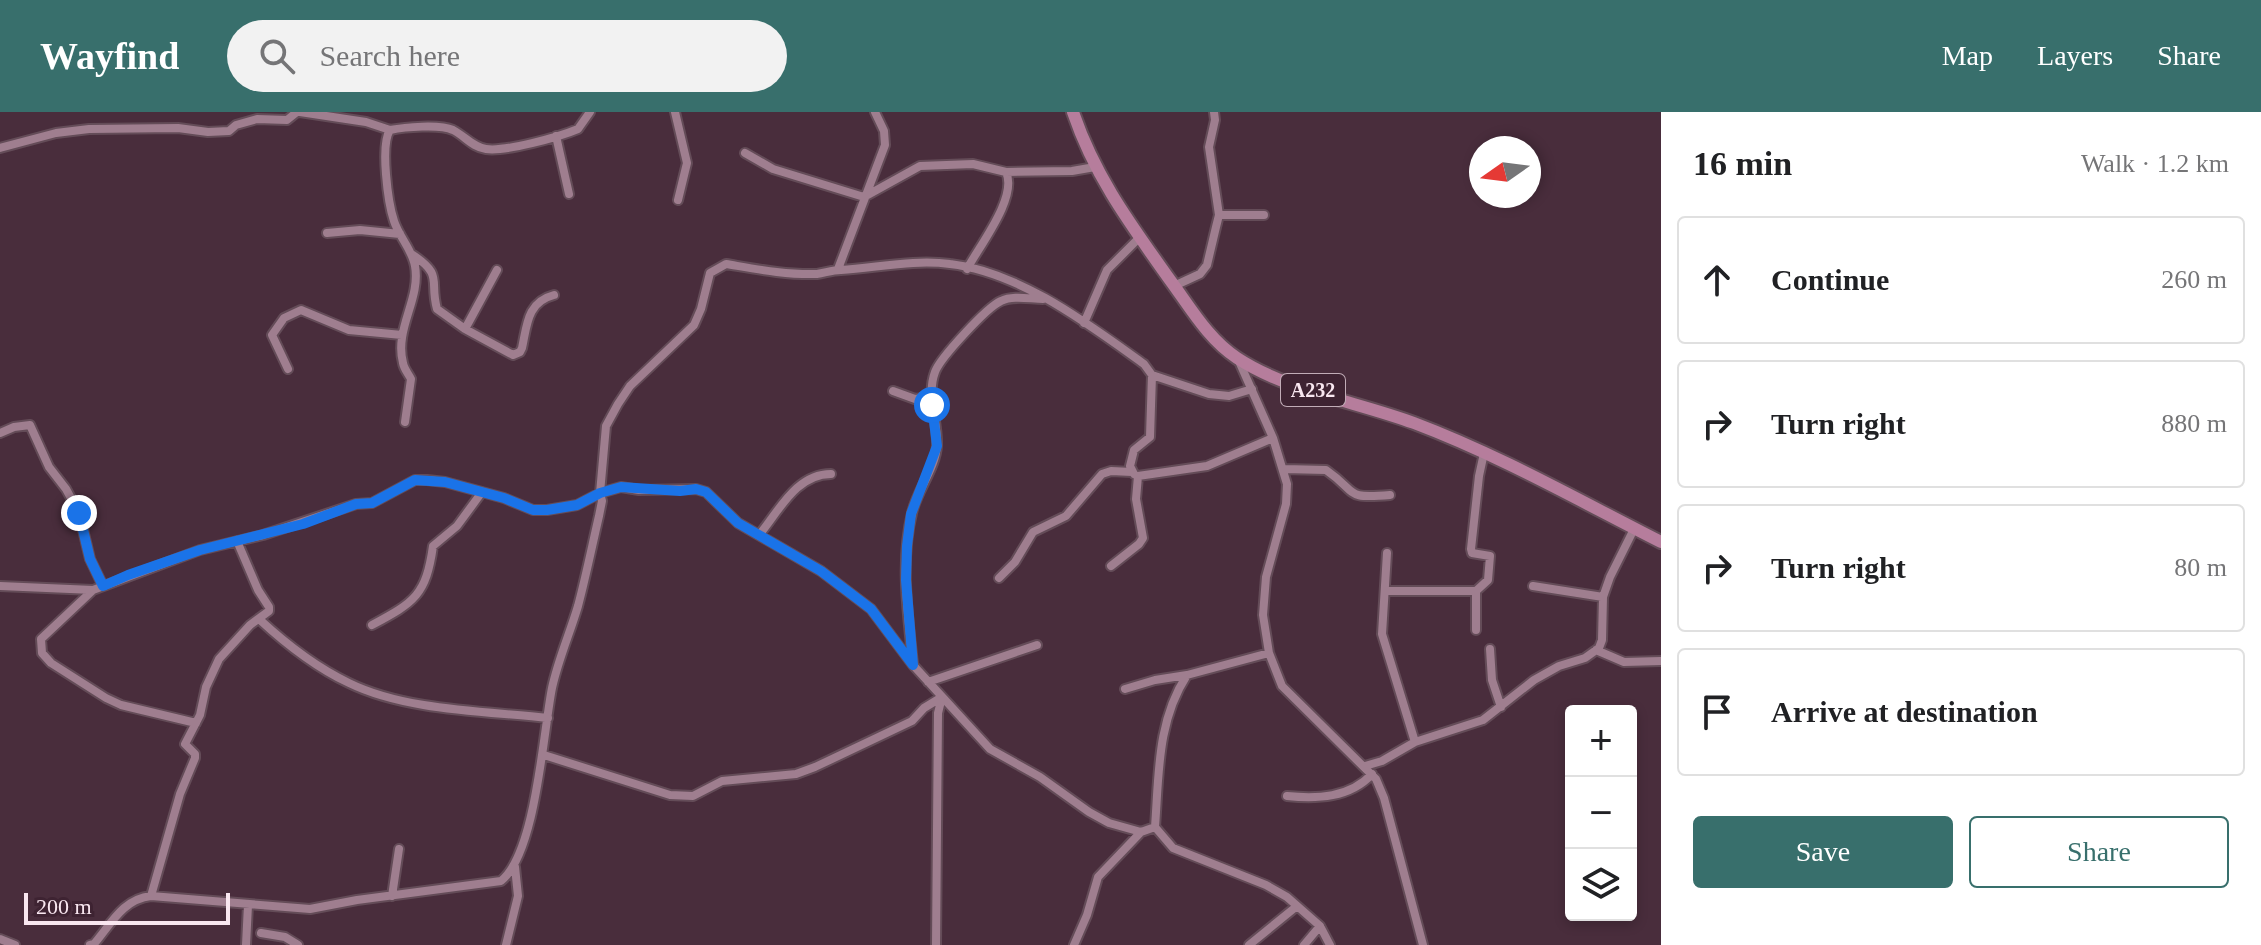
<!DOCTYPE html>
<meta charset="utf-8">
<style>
:root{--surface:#fff;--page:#f2f2f2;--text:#202124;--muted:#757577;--line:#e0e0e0;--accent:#386f6c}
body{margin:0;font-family:Georgia,serif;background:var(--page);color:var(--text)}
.controls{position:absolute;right:24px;bottom:24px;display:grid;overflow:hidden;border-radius:8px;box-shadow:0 4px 12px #0003}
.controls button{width:72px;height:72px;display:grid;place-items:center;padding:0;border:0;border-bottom:2px solid var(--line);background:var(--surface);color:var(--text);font:40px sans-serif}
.compass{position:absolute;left:1469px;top:24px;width:72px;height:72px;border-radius:50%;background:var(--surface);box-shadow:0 4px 12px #0003;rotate:256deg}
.scale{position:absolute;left:24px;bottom:20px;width:206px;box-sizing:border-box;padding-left:8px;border:4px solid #f9e7f0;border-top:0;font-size:22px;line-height:28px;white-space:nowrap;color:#f9e7f0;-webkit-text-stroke:6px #3e2332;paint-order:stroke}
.stop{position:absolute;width:24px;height:24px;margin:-18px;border:6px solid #1a73e8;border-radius:50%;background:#fff}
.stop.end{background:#1a73e8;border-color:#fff;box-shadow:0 2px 8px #0008}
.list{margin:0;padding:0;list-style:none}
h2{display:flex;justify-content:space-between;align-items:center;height:104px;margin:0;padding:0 32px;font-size:34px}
h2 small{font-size:26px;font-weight:400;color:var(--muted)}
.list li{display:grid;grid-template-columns:52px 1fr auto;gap:24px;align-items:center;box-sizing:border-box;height:128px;margin:0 16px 16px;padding:0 16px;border:2px solid var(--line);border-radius:8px}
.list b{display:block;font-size:30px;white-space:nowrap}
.list em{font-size:26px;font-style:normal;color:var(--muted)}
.actions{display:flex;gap:16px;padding:24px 32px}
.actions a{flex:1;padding:18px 0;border:2px solid var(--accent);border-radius:8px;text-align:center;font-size:28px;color:var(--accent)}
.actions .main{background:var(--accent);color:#fff}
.icon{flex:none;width:44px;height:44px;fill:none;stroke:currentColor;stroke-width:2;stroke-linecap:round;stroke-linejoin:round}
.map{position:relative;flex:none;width:1661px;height:833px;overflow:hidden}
header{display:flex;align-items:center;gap:48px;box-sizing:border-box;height:112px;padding:0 40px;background:var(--accent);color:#fff}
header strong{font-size:38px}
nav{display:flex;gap:44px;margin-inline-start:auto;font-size:28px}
.search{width:560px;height:72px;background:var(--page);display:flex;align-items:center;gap:20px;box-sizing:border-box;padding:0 28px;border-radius:44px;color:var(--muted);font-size:30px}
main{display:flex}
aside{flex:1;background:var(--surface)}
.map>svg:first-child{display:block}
</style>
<header>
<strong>Wayfind</strong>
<div class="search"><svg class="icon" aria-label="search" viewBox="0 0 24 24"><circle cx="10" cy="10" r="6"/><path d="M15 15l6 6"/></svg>Search here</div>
<nav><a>Map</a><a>Layers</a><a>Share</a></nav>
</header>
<main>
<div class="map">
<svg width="1661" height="833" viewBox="0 0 1661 833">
<rect width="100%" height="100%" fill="#492d3c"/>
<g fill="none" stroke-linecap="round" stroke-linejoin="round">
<defs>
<path id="minor" d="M300 0 366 10 390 18
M675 0 687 51 678 88
M556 24 569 82
M0 36 56 21 89 17 178 16 208 20 229 19 236 13 257 7 287 8 297 0
M745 41 773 57 864 85 920 54 973 52 1006 60C1018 85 980 133 967 157
M1006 60 1072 59 1095 55
M1219 103H1264
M327 121 360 118 400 122
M413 143C444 164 429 168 437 197L465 217 513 243 520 240 522 236C527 213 527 190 554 183
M838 157 885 33 884 19 875 0
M1174 174 1200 162 1207 153 1216 115 1219 103 1209 35 1215 8 1214 0
M1084 211 1107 158 1140 125
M465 217 497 158
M1238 247 1273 326 1287 372 1286 392 1266 465 1263 503 1269 541 1282 574 1376 667 1384 686 1423 833
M288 257 272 223 284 206 301 198 349 218 402 223
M893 279 915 287 932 285
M405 310 411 267C408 261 404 257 403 251 394 217 421 187 415 154 412 137 399 125 394 109 388 91 380 33 390 18 405 15 440 12 453 18 465 24 472 35 486 37 505 40 559 25 578 17L590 0
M0 321 14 315 30 313 49 355 66 377 79 401 90 447 103 474
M1284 357 1326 358C1359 381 1343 387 1390 383
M1134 362 1130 354 1134 338 1150 325 1152 263
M1138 364 1207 354 1273 326
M759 423C779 399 796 362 831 362
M1387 441 1382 522 1415 630
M1111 454 1139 432 1143 426 1136 387 1138 364
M999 466 1015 450 1033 420 1066 404 1102 362 1111 359 1132 360
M0 474 93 478 200 438 263 423 356 392 372 391 415 368H427L445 370 504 386 533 398H547L577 393 600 381 621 375 639 378 696 377 706 380 738 411 821 459 871 497 913 553 990 637 1040 665 1089 700 1109 711 1141 720 1155 715 1173 736 1266 773 1287 785 1320 814 1330 833
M1533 474 1603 485
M93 478 41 527 42 541 51 551 106 586 121 593 196 611
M1386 479H1476L1488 468 1490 444 1472 441 1471 437 1479 364 1484 341
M259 507C286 532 315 555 349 571 406 599 486 599 548 606
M372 513C415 490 426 483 433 434L457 414 482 380
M1476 518V479
M1490 537 1492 568 1501 595
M1596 538 1624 550 1661 549
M913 552C908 503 900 450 912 401 917 378 936 356 937 333 938 309 926 284 935 260 940 246 987 195 1001 189 1013 183 1030 187 1043 187
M928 570 1037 533
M1125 577 1155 568 1187 563
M544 643 670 683 693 684 722 669 796 662 815 655 912 609 924 596 942 585
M1365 654 1382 649 1415 630 1483 608 1534 568 1559 554 1585 546 1599 536 1602 528 1603 485 1610 465 1634 417
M1287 684C1317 687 1350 686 1372 662
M1155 715C1159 662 1157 609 1187 563L1269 541
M151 784 180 682 195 646V642L185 632 200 603 206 575 219 547 250 513 269 499V495L258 478 237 429
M392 784 399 737
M261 821 285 825 298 833
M0 827 15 833
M90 833 94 832C111 812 123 787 151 784L310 797 357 788 501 769C536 741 543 621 552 576 558 548 570 521 578 494 586 464 592 434 599 404L602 389 600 381 606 314 618 292 630 274 694 213 701 197 710 161 726 152C756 157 786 163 817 162 825 161 832 158 841 158 876 156 914 147 950 152 1020 160 1088 212 1144 252L1152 263 1209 282 1229 284 1252 277
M246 833 248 793
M506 833 518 784 515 755
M936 833 938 601 942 585
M1074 833 1087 803 1098 765 1141 720
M1249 833 1297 794
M1304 833 1320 814"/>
<path id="primary" d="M1073 0C1095 65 1131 113 1170 168 1190 195 1208 227 1237 246 1287 279 1358 290 1414 311 1499 343 1580 389 1661 430"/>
</defs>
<!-- minor casing -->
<use href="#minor" stroke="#644c58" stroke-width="12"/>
<!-- primary casing -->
<use href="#primary" stroke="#644c58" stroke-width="16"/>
<!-- minor -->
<use href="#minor" stroke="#9f7e8f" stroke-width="8"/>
<!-- primary -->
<use href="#primary" stroke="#b67d9c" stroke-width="12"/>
</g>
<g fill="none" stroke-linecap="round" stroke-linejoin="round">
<!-- route -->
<path stroke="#1a73e8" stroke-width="10" d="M79 401 90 447 103 474 128 463 200 438 303 412 356 392 372 391 415 368 445 370 504 386 533 398H547L577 393 600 381 621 375 680 379 696 377 706 380 738 411 821 459 871 497 913 553 906 468 907 434 911 402 937 334 932 293"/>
</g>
<g text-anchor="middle" stroke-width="6" stroke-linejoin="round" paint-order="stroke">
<!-- shield labels -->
<rect fill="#3e2332" stroke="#c1acb7" stroke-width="2" x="1281" y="262" width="64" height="32" rx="6"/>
<g font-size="20" font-weight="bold" fill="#f9e7f0">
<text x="1313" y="285">A232</text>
</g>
</g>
</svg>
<div class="controls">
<button>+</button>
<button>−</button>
<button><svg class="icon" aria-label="layers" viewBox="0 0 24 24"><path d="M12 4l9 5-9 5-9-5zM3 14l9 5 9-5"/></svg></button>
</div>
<svg class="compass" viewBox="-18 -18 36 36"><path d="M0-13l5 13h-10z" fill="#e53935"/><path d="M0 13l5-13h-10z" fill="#757577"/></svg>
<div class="scale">200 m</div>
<div class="stop" style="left:932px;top:293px"></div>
<div class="stop end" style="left:79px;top:401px"></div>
</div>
<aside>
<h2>16 min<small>Walk · 1.2 km</small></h2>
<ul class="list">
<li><svg class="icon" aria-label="ahead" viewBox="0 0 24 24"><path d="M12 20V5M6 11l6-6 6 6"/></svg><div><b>Continue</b></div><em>260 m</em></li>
<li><svg class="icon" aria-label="right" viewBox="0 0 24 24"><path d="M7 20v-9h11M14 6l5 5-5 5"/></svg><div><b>Turn right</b></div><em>880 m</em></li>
<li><svg class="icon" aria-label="right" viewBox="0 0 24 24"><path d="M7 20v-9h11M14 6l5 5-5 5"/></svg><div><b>Turn right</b></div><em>80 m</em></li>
<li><svg class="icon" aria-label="arrive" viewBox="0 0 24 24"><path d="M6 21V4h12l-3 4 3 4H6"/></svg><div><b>Arrive at destination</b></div></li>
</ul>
<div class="actions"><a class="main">Save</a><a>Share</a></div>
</aside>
</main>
